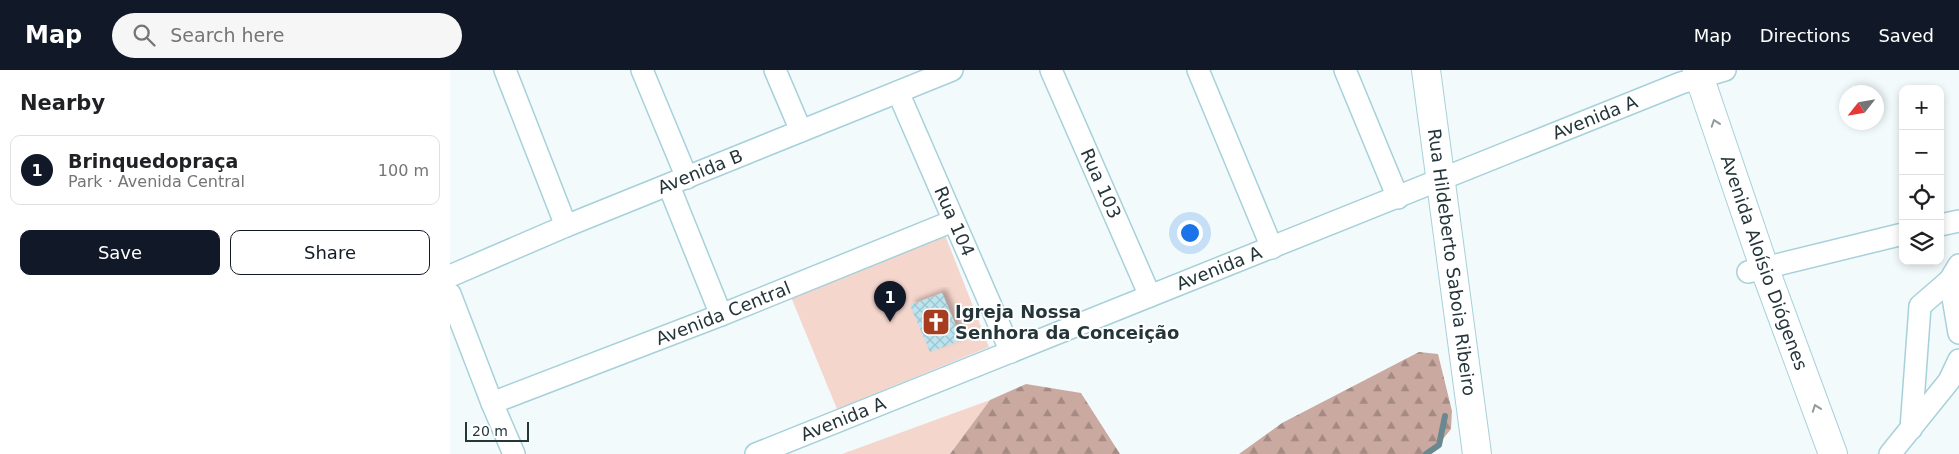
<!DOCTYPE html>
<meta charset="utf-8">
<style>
:root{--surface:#fff;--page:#f6f6f6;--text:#202124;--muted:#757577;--line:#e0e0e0;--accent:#111827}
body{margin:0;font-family:"DejaVu Sans",sans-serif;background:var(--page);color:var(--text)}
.controls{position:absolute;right:15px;top:15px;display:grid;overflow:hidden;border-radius:10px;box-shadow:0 2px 8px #0003}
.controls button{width:45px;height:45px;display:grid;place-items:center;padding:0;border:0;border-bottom:1px solid var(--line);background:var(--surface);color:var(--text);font:25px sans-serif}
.compass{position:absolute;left:1389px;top:15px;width:45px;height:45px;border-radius:50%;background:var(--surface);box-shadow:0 2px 8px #0003;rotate:239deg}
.scale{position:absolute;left:15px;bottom:12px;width:64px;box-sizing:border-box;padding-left:5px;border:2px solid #25363a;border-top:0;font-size:14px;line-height:18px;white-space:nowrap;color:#25363a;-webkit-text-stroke:4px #fff;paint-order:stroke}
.you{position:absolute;left:739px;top:162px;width:18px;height:18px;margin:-12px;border:4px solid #fff;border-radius:50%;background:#1a73e8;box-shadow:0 0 0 8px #1a73e833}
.badge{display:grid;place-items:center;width:32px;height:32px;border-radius:50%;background:var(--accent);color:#fff;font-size:16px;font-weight:700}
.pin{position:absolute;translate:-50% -41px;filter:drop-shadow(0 1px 2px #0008)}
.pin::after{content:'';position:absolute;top:26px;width:18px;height:15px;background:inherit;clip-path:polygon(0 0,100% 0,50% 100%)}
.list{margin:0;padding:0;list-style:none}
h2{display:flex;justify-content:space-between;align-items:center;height:65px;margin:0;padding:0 20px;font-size:21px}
h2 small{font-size:16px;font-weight:400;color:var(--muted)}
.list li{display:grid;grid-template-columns:32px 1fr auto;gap:15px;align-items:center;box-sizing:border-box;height:70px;margin:0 10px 10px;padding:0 10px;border:1px solid var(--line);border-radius:10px}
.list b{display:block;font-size:19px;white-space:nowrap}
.list p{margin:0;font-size:16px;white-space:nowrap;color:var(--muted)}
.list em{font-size:16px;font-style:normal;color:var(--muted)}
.actions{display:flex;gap:10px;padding:15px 20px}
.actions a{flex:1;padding:11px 0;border:1px solid var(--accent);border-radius:10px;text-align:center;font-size:18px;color:var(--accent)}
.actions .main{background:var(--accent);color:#fff}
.icon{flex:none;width:28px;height:28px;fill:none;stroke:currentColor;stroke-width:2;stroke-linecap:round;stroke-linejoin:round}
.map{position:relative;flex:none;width:1509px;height:384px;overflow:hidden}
header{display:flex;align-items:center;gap:30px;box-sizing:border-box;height:70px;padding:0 25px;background:var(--accent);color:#fff}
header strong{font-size:24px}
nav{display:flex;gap:28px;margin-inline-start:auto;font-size:18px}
.search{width:350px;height:45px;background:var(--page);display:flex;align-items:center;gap:12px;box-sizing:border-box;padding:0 18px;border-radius:28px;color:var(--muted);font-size:19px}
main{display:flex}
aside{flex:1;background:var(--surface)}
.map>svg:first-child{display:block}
</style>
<header>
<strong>Map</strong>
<div class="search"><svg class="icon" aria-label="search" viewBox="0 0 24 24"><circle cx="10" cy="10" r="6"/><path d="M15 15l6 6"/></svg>Search here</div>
<nav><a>Map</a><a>Directions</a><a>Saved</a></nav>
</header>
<main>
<aside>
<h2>Nearby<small></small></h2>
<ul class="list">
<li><span class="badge">1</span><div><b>Brinquedopraça</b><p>Park · Avenida Central</p></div><em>100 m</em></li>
</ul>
<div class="actions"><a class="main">Save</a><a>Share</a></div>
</aside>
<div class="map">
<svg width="1509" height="384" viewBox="0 0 1509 384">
<defs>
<pattern id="forest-firs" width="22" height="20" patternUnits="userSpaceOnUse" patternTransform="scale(1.25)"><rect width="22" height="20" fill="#caa9a0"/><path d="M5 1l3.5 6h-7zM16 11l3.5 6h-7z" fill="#a48a83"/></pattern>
<pattern id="building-cross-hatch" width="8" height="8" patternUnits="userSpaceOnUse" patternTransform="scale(1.25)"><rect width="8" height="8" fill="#bae4ee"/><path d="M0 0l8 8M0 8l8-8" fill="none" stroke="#a0c4cd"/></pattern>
<filter id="shadow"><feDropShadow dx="4.5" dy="-4.5" stdDeviation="2.5" flood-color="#0004"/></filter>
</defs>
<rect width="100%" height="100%" fill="#f2fafc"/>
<!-- green -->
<path fill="#f5d6cd" d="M495 165 539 277 387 339 341 227Z
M540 330 500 384H392Z"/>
<!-- forest -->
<path fill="url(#forest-firs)" d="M969 282 988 284 1002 341 1001 359 981 384H789L832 353Z
M576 314 631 323 670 384H500L540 330Z"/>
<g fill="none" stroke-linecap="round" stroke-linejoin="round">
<!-- stream -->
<path stroke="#6a888f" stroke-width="6" d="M976 384 989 375 995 346"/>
</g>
<!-- building -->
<path fill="url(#building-cross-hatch)" filter="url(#shadow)" d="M492 223 512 270 480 282 460 235Z"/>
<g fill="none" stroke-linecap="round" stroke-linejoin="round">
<defs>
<g id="street">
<path d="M55 0 116 156"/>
<path d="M192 0 237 108"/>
<path d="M325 0 351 61"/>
<path id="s1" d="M601 0 700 226"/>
<path d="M748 0 822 178"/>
<path d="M895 0 948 128"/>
<path id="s2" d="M448 22 561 282"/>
<path d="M219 116 271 245"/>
<path d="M1490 155 1509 151"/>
<path d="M1509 195 1500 210 1509 263"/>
<path d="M1298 202 1453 164"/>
<path id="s3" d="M0 206 116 156 502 0"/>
<path d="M0 224 42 333 64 384"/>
<path id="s4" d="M42 333 271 245 503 151"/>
<path d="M1461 359 1470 236 1500 210"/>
<path id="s5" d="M306 384 1231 13 1275 0"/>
<path d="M1440 384 1499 311 1509 290"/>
</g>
<g id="secondary">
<path id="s6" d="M976 0 1027 384"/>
<path id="s7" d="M1247 0 1314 197 1383 384"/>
</g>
</defs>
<!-- street casing -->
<use href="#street" stroke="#a7d1da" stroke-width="24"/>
<!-- secondary casing -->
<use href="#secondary" stroke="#a7d1da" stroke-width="30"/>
<!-- street -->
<use href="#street" stroke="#fff" stroke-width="21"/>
<!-- secondary -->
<use href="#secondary" stroke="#fff" stroke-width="28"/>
</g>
<!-- one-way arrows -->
<defs><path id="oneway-chevron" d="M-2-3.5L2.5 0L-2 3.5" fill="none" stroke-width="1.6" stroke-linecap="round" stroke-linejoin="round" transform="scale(1.25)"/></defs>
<g stroke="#929a9c">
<use href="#oneway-chevron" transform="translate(1265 53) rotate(-109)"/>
<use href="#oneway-chevron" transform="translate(1366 338) rotate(-110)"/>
</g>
<!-- icons -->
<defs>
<symbol id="church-square" viewBox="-11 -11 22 22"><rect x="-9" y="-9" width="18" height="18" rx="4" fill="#a53d1e" stroke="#fff"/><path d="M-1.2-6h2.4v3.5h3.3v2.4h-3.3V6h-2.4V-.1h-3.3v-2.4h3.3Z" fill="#fff"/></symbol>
</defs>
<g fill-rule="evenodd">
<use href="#church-square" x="470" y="236" width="32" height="32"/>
</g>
<g text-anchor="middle" stroke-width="4" stroke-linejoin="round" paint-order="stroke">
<!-- street labels -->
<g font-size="18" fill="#25363a" stroke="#fff">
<text dy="6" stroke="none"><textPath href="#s5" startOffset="904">Avenida A</textPath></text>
<text dy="6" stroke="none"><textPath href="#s3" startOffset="271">Avenida B</textPath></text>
<text dy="6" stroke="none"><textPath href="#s1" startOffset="124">Rua 103</textPath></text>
<text dy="6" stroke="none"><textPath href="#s2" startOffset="141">Rua 104</textPath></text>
<text dy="6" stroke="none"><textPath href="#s6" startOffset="194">Rua Hildeberto Saboia Ribeiro</textPath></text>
<text dy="6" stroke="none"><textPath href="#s7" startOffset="204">Avenida Aloísio Diógenes</textPath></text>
<text dy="6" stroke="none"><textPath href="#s5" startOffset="499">Avenida A</textPath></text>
<text dy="6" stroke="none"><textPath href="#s4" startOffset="248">Avenida Central</textPath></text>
<text dy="6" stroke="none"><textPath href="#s5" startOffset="94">Avenida A</textPath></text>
</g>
<!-- poi labels -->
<g font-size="18" font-weight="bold" fill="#25363a" stroke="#fff" text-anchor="start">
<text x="505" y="248">Igreja Nossa<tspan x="505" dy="21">Senhora da Conceição</tspan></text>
</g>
</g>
</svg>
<div class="controls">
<button>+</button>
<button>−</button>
<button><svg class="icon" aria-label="locate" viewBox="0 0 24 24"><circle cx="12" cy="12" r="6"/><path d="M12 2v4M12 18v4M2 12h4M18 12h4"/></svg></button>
<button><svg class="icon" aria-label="layers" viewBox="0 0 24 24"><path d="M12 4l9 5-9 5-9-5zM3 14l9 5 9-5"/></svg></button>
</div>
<svg class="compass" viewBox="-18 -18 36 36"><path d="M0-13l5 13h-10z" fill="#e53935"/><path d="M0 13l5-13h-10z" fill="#757577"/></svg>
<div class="scale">20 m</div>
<div class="you"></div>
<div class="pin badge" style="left:440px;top:252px">1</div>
</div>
</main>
